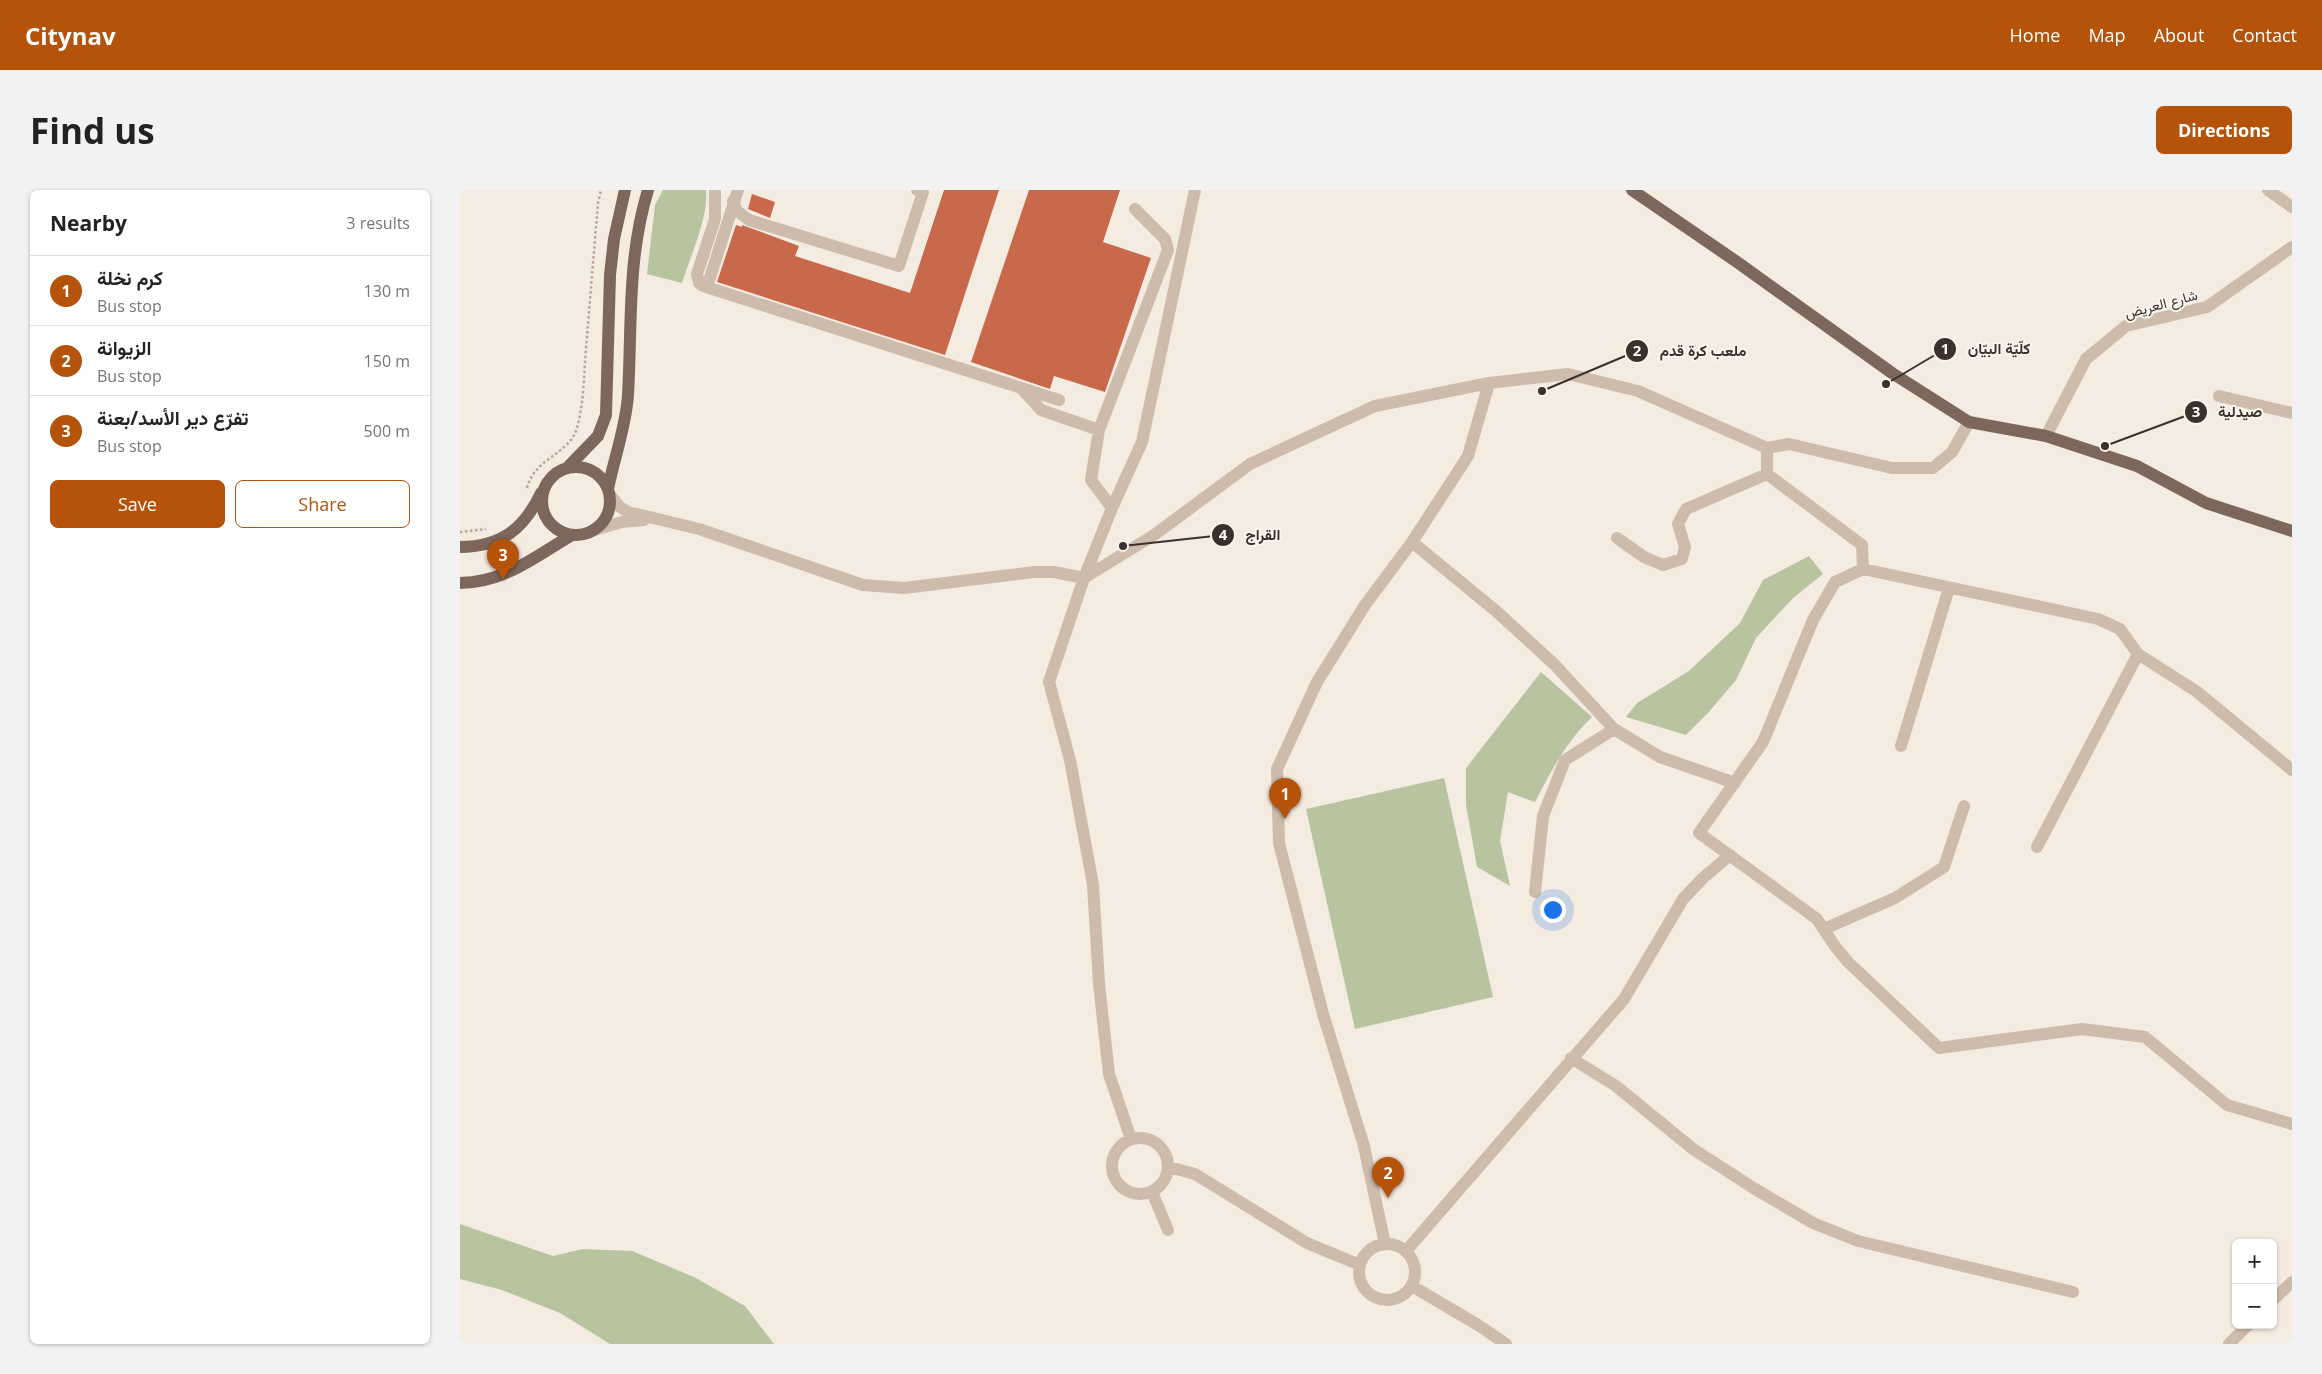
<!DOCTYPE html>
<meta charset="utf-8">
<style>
:root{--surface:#fff;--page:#f2f2f2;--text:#222;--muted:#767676;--line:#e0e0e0;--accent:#b45309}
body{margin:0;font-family:"Open Sans",Vazirmatn,sans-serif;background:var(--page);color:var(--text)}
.controls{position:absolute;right:15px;bottom:15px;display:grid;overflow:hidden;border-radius:8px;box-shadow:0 1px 4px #0004}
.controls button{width:45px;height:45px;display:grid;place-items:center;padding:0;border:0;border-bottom:1px solid var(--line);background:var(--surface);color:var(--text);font:25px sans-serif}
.you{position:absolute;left:1092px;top:719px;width:18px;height:18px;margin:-12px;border:4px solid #fff;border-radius:50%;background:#1a73e8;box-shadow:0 0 0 8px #1a73e833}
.badge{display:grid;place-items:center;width:32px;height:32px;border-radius:50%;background:var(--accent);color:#fff;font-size:16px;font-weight:700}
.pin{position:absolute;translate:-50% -41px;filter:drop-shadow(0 1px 2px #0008)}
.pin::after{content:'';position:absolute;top:26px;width:18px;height:15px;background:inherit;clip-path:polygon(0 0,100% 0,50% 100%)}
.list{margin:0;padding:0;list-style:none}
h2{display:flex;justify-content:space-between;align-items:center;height:65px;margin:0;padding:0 20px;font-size:21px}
h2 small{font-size:16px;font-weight:400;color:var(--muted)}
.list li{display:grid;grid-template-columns:32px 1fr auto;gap:15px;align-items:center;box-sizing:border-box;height:70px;padding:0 20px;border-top:1px solid var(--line)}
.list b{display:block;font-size:19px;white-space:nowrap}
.list p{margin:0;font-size:16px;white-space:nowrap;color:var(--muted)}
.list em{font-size:16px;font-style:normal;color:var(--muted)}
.actions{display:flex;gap:10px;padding:15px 20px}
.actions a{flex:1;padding:11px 0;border:1px solid var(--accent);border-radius:8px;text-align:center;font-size:18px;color:var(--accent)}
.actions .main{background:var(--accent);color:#fff}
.map{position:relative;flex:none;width:1832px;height:1154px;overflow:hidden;border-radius:8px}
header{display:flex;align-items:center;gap:30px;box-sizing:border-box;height:70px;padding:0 25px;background:var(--accent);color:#fff}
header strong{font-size:24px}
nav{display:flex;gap:28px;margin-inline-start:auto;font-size:18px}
.intro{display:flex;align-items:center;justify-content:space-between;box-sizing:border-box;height:120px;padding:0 30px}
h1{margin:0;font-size:35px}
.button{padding:12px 22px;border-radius:8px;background:var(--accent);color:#fff;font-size:18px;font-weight:700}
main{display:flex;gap:30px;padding:0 30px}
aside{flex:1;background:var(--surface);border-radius:8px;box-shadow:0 1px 4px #0004}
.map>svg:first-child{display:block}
</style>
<header>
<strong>Citynav</strong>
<nav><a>Home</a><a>Map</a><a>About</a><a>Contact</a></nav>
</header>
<div class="intro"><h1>Find us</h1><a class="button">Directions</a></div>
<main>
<aside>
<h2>Nearby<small>3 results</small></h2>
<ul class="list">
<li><span class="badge">1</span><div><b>كرم نخلة</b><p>Bus stop</p></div><em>130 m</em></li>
<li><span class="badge">2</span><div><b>الزيوانة</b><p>Bus stop</p></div><em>150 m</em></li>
<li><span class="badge">3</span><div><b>تفرّع دير الأسد/بعنة</b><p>Bus stop</p></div><em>500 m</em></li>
</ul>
<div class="actions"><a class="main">Save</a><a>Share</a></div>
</aside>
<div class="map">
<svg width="1832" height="1154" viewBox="0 0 1832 1154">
<rect width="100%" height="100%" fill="#f4ebe1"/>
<!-- green -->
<path fill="#b8c4a0" d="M203 0H246C249 26 230 67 222 93L187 84 195 15Z
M1349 366 1363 384 1333 408 1296 448 1276 490 1248 523 1226 545 1166 527 1177 513 1229 481 1280 433 1303 390Z
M1081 482 1132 527C1106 552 1091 581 1075 612L1048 602 1040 651 1050 696 1017 677 1006 615V578Z
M984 588 1033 807 895 839 846 619Z
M0 1034 93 1066 123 1059 172 1061 234 1087 285 1116 314 1154H150L100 1123 42 1100 0 1089Z"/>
<!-- building -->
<path fill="#c8694b" d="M484 0H539L485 165 257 92 276 35 282 37V35L339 56 335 66 450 103Z
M569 0H660L643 52 691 68 645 202 594 186 590 199 511 172Z
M292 4 315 12 310 28 288 19Z"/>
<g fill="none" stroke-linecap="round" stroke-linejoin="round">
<!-- path -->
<path stroke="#b9a596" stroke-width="2.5" stroke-dasharray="2.5 2.5" stroke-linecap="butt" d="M67 298C75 267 109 265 117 238 124 213 124 184 126 158 130 110 134 61 138 13L141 0
M0 342 26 339"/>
<!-- minor -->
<path stroke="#cdbbac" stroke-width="12" d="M255 0V29L237 84 239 93 243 96 599 210
M1808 0 1832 17
M273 11 277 21 289 30 439 76 463 2 457 0
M247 97 278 0
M562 199 581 220 639 240
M1759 206 1832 223
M1509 232 1492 262 1473 278H1432L1329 254 1307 258V284L1402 355 1403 379 1375 392 1353 430 1303 552 1239 643 1357 729 1374 755 1388 772 1479 858 1622 839 1685 847 1767 915 1832 934
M1586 246 1626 169 1666 136 1747 117 1832 57
M150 305 160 317 168 322 239 339 403 395 444 398 574 382H594L624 388 652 318 682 252 735 0
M652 318 631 290 639 240 708 60 705 49 675 19
M134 340 162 332 184 330
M1157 348 1184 367 1203 375 1222 369 1225 357 1218 334 1226 319 1307 284
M952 352 1036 421 1094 474 1154 539 1200 567 1275 593
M1403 379 1638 429 1660 439 1678 464 1736 501 1832 580
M1441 556 1489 398
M1577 657 1678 464
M1075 702 1083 626 1105 570 1154 539
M1364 739 1435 708 1484 677 1504 616
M1111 868 1156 896 1233 959 1295 999 1353 1033 1398 1051 1613 1102
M652 976a28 28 0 1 1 56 0a28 28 0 1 1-56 0Z
M671 949 649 884 639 794 633 695 610 570 589 492 624 388 694 345 790 274 915 216 1029 193 1108 184 1178 201 1307 258
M709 977 735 984 847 1053 900 1075
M692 1002 708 1040
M899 1082a28 28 0 1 1 56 0a28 28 0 1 1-56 0Z
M925 1054 904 956 863 824 819 653 817 579 857 492 905 415 952 352 1008 266 1029 193
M946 1061 1164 809 1223 709 1243 688 1270 665
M952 1096 1018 1135 1046 1154
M1813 1110 1832 1092
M1769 1154 1788 1135"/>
<!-- major -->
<path stroke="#7d675c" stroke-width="12" d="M1172 0 1277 72 1432 183 1509 232 1586 246 1677 276 1746 313 1832 341
M82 311a34 34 0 1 1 68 0a34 34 0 1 1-68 0Z
M108 277 138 246 146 225 150 85 154 49 165 0
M148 299C154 268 166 237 168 205 172 135 167 69 188 0
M0 357C41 357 64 339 81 303
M0 393C44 393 76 366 112 345"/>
</g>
<g text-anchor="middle" stroke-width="4" stroke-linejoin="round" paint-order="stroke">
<!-- street labels -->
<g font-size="14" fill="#3b302b" stroke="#fbf5ee">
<text transform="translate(1701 114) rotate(-15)" y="5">شارع العريض</text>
</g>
</g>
<!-- callouts -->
<path fill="none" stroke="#3b302b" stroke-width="2" d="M1426 194L1485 159M1082 201L1177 161M1645 256L1736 222M663 356L763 345"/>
<g fill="#3b302b" stroke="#fbf5ee" stroke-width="2">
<circle cx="1426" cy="194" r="5"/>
<circle cx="1082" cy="201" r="5"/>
<circle cx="1645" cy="256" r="5"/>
<circle cx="663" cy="356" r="5"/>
<circle cx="1485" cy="159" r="12"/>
<circle cx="1177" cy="161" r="12"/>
<circle cx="1736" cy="222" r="12"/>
<circle cx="763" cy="345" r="12"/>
</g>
<g font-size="15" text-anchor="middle" font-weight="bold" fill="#fff">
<text x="1485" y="164">1</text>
<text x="1177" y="166">2</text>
<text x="1736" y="227">3</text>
<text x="763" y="350">4</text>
</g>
<g font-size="15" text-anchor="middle" font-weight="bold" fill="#3b302b" stroke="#fbf5ee" stroke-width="4" stroke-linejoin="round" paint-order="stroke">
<text x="1539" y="164">كلّيّة البيّان</text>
<text x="1243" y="166">ملعب كرة قدم</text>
<text x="1780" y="227">صيدلية</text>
<text x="803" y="350">القراج</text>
</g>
</svg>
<div class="controls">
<button>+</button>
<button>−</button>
</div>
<div class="you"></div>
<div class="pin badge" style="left:825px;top:629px">1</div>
<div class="pin badge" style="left:928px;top:1008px">2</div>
<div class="pin badge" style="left:43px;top:390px">3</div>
</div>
</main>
